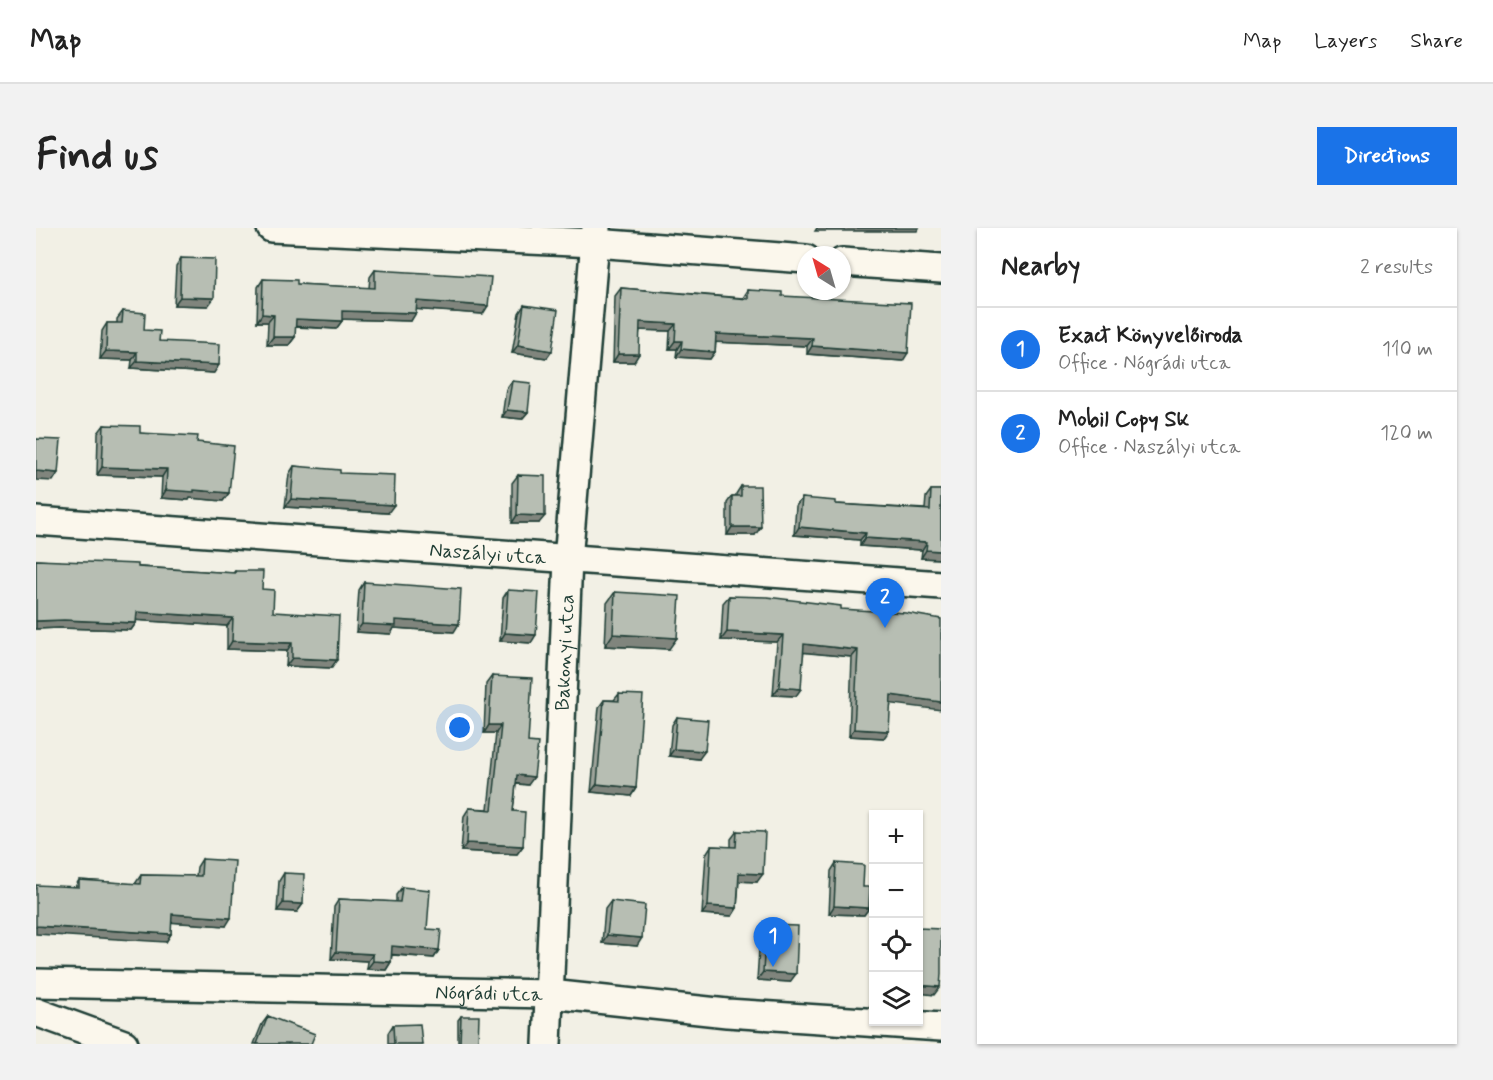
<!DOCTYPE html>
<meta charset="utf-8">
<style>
:root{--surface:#fff;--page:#f2f2f2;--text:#222;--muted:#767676;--line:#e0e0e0;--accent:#1a73e8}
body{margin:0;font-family:Mynerve,sans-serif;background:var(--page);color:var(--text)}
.controls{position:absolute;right:18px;bottom:18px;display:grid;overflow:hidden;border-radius:0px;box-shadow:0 2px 4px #0004}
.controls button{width:54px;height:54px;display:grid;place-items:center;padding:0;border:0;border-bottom:2px solid var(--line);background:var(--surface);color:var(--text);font:30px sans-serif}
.compass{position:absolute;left:761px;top:18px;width:54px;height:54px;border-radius:50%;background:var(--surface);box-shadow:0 2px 4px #0004;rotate:323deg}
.you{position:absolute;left:424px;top:500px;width:21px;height:21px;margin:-15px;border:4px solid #fff;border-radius:50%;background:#1a73e8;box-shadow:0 0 0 9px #1a73e833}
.badge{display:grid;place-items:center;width:39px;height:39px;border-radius:50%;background:var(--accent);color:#fff;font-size:20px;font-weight:700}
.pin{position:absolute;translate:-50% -50px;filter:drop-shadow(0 2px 3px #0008)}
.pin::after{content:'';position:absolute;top:32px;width:21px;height:18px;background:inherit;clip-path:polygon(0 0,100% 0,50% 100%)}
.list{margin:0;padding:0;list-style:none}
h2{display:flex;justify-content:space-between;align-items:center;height:78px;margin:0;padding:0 24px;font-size:26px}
h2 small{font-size:20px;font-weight:400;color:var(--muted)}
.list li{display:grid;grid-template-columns:39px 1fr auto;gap:18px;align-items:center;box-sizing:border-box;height:84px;padding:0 24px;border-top:2px solid var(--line)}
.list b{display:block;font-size:22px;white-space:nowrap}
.list p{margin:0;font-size:20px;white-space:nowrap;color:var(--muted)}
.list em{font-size:20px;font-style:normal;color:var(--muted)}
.icon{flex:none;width:33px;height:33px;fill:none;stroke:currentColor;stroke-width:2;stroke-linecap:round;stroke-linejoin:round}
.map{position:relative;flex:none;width:905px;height:816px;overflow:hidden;border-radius:0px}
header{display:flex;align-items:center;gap:36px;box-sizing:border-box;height:84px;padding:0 30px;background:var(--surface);border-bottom:2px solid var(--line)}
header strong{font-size:28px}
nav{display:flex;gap:33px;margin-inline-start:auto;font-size:21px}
.intro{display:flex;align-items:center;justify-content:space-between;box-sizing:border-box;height:144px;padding:0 36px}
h1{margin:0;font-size:42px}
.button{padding:15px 27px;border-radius:0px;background:var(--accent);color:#fff;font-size:21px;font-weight:700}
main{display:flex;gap:36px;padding:0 36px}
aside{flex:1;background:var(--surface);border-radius:0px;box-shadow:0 2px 4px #0004}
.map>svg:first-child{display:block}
</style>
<header>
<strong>Map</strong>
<nav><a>Map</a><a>Layers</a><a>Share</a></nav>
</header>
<div class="intro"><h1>Find us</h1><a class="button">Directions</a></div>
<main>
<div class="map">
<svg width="905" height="816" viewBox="0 0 905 816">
<rect width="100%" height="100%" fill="#f2f0e5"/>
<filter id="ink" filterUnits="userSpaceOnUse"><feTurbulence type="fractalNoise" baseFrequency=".0167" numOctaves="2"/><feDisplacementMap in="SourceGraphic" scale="12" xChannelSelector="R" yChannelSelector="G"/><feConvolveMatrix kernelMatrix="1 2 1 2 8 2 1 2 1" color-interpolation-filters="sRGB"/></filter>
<g filter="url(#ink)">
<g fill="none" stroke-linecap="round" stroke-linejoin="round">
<defs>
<g id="minor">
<path d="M235 0 559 15 770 31"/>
<path d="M806 34 905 41"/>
<path id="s1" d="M0 293 905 357"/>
<path id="s2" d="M0 755 514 766 691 785 905 799"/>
<path d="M0 784 88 816"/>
<path id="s3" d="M511 816 532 332 560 0"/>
</g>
</defs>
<!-- minor casing -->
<use href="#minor" stroke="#1f3d34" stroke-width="32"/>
<!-- minor -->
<use href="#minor" stroke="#fbf7ec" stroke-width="27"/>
</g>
<!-- wall -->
<path fill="#9da39a" stroke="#1f3d34" stroke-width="1.5" d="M145 30 172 78 138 77 140 38Z
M339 42 447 86 380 81 375 93 306 91V93L300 101 259 99V109L253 117H231L232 94H221L222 59 227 51 261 56 333 60 334 49Z
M585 60 707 70 712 62 746 68 867 133 771 126V118L680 114 679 124 674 131 640 129 641 121H633L634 103 604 102 598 134H577L579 68Z
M488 77 511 130 476 125 483 85Z
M87 83 108 102 123 113 178 145 95 140 96 132 64 131 66 103 71 95H81V91Z
M476 153 492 184 486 191 466 189 470 161Z
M68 197 104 205 161 214 193 265 187 273 154 270 153 272 125 270 126 249 61 247 62 205Z
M258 238 304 245 352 285 249 279 253 246Z
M482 247 503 295H476V255Z
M705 258 719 307H691V275L696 268H700V266Z
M895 262H905V331L885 330 886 322 824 318V312L758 307 760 278 766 270 800 276 889 281 890 269Z
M0 332 197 345 199 343 226 361 237 384 295 440 250 438 251 423 191 421V398L100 392V395L95 402 23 400 0 401Z
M328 354 418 404 358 400 355 406 320 404 323 362Z
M472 362 495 415 464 413 467 370Z
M579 364 633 421 569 418 571 375Z
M693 368 805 381 855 476 848 510 813 508 816 429 768 424 760 468 737 467 741 414 685 412 687 375Z
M456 448 492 514V557L480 556 477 583 487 618 481 626 425 623 428 588 433 580 452 581 460 505H448L450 456Z
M583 466 600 560 595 568 555 564 563 479 568 472H578Z
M641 489 663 531 633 528 636 497Z
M701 603 721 654 703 653 701 680 696 688 666 686 670 626 675 618 695 619V611Z
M166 631 190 698 135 694V706L130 714 39 659 43 652 99 656 105 647 160 648 161 639Z
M800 635 827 659 833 680 828 687 793 686 795 643Z
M248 645 267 676 261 684 241 683 243 653Z
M366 659 403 722 398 730 356 727 355 734 350 742 331 741 332 733 295 731 298 679 303 671 360 674V667Z
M575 673 601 718 566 715 569 681Z
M730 697 754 754 721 752 724 705Z
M232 788 275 816H218L226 796Z
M425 788 442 816H422V792Z
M357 797 386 816H352V805Z"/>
<!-- shaded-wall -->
<path fill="#80857d" stroke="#1f3d34" stroke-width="1.5" d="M781 0H883L881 3H779Z
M144 69 178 70 172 78 138 77Z
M381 73 452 78 447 86 375 81Z
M306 83 380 85 375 93 301 91Z
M226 86 238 87 232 94H221Z
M260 91 306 93 300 101 254 98Z
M604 94 640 96 634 103 598 102Z
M680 106 777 110 771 118 675 114Z
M237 109H259L253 117H231Z
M639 113H646L641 121H633Z
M482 117 516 123 511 130 476 125Z
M776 118 872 125 867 133 771 126Z
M645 121 679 124 674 131 640 129Z
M70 123 101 124 96 132 64 131Z
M582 126H603L598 134H577Z
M101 133 183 137 178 145 95 140Z
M471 182 492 184 486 191 466 189Z
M66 239 131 241 126 249 61 247Z
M0 243 22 245 17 253 0 252Z
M130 262H158L193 265 187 273 154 270 153 272 125 270Z
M255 271 358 277 352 285 249 279Z
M481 287 509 288 503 295H476Z
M696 299H725L719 307H691Z
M763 299 830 305 824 312 758 307Z
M829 310 891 314 886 322 824 318Z
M890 322 905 323V331L885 330Z
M101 384 197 390 191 398 95 392Z
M28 392 100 395 95 402 23 400 0 401V393Z
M360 392 423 396 418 404 358 400 355 406 320 404 326 396Z
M691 404 747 407 741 414 685 412Z
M469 405 500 407 495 415 464 413Z
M577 406 641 410 633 421 569 418Z
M196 413 256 415 251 423 191 421Z
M768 416 822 422 816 429 763 424Z
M256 430 301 432 295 440 250 438Z
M743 459 765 461 760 468 737 467Z
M855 467 905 474V482L850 475Z
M453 497H465L460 505H448Z
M818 501 853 503 848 510 813 508Z
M638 521 669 523 663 531 633 528Z
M481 547 498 549 492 557 476 555Z
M561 556 600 560 595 568 555 564Z
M431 615 487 618 481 626 425 623Z
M703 645 727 646 721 654 698 653Z
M247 675 267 676 261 684 241 683Z
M672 678 701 680 696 688 666 686Z
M798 678 833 680 828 687 793 686Z
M136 686 195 690 190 698 130 694Z
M0 698 135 706 130 714 0 706Z
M571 707 606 710 601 718 566 715Z
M356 718 403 722 398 730 351 726Z
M300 724 337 726 332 733 295 731Z
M337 733 355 734 350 742 331 741Z
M727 744 760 746 754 754 721 752Z
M882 757 904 759 898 767 882 765Z"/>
<!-- building -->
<path fill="#b7beb3" stroke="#1f3d34" stroke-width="1.5" d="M145 30 179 31 178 70 144 69Z
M339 42 455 49 452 78 381 73 380 85 306 83V93L260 91 259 109H237L238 87 226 86 227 51 261 52V56L339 60Z
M585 60 712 71V62L746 64V68L875 75 872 125 776 118 777 110 680 106 679 124 645 121 646 113H639L640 96 604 94 603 126H582Z
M488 77 522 82 516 123 482 117Z
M87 83 109 85 108 102 124 103 123 113 184 116 183 137 101 133V124L70 123 71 95H86Z
M476 153 495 155 492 184 471 182Z
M68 197 104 198V205L162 208 161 214 198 218 193 265 158 262V264L130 262 131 241 66 239Z
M0 211 25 212 22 245 0 243Z
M258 238 304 242V245L359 247 358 277 255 271Z
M482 247 509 248V288L481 287Z
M705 258H724L725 299H696V268H705Z
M895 262H905V323L890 322 891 314 829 310 830 305 763 299 766 270 800 273V276L894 282Z
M0 332 102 336V339L199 345V343H227L226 361 238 362 237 384 303 388 301 432 256 430V415L196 413 197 390 101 384 100 395 28 392 0 393Z
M328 354 425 361 423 396 360 392V398L326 396Z
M472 362 503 364 500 407 469 405Z
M579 364 644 368 641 410 577 406Z
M693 368 731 369 805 378V381L870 385 905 391V474L855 467 853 503 818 501 822 422 768 416 765 461 743 459 747 407 691 404Z
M456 448 496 450 492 514 502 515 498 549 481 547 477 583 489 584 487 618 431 615 433 580 456 582 465 497H453Z
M583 466 607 467 600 560 561 556 568 472 583 473Z
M641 489 672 492 669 523 638 521Z
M701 603 729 604 727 646 703 645 701 680 672 678 675 618 700 619Z
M166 631 199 633 195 690 136 686 135 706 0 698V657L43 659V652L104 656 105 647 165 648Z
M800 635 828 637 827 659H834L833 680 798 678Z
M248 645 268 646 267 676 247 675Z
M366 659 394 662 391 701 405 702 403 722 356 718 355 734 337 733V726L300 724 303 671 364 674Z
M575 673 609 677 606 710 571 707Z
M730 697 762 698 760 746 727 744Z
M882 700 905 701V746L904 759 882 757Z
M232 788 279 806 275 816H221Z
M425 788H443L442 816H424Z
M384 796 386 816H358L357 797Z"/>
</g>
<g text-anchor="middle" stroke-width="5" stroke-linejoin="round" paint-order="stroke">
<!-- street labels -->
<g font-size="20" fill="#1f3d34" stroke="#fbf7ec">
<text dy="7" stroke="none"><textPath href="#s1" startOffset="453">Naszályi utca</textPath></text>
<text dy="7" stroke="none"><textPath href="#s3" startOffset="392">Bakonyi utca</textPath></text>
<text dy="7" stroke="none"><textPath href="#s2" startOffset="453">Nógrádi utca</textPath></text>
</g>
</g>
</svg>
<div class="controls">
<button>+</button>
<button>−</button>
<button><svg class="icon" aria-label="locate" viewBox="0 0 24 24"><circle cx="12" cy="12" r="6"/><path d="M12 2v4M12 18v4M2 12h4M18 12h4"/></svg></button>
<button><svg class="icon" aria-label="layers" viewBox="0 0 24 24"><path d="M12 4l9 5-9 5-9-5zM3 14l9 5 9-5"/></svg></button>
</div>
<svg class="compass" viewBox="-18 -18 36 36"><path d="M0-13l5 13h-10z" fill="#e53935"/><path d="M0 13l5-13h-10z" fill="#767676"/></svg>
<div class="you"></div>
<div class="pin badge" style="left:737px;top:739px">1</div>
<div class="pin badge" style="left:849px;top:400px">2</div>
</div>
<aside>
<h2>Nearby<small>2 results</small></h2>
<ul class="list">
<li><span class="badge">1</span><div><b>Exact Könyvelőiroda</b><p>Office · Nógrádi utca</p></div><em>110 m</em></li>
<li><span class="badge">2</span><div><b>Mobil Copy Sk</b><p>Office · Naszályi utca</p></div><em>120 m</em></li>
</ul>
</aside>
</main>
